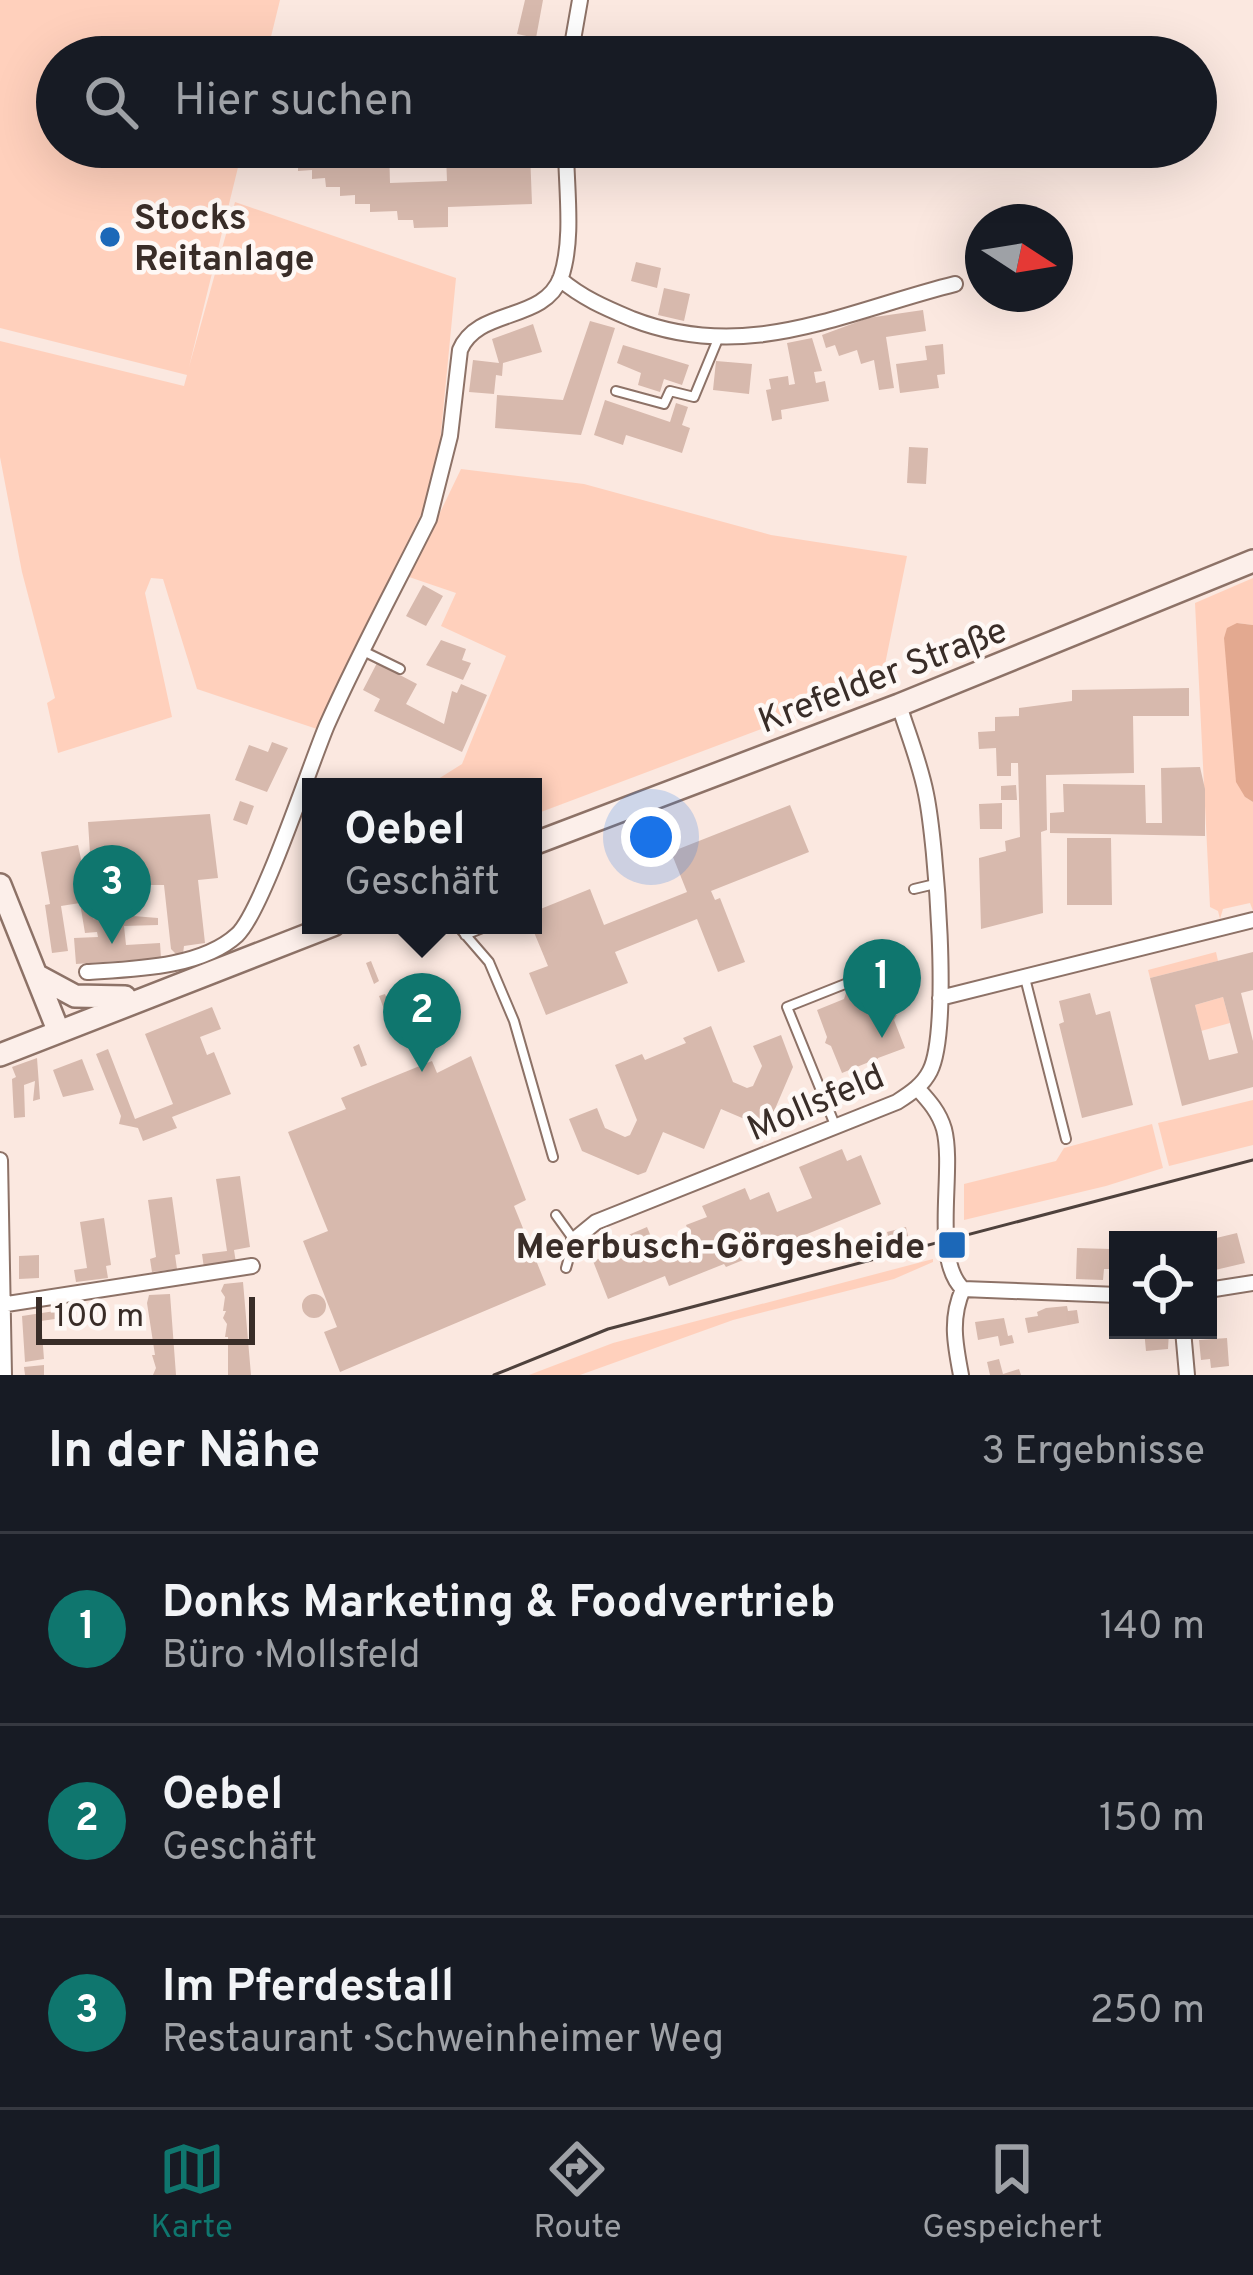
<!DOCTYPE html>
<html lang="de">
<meta charset="utf-8">
<style>
:root{--surface:#171b24;--page:#242831;--text:#f1f3f6;--muted:#9ea1a6;--line:#363941;--accent:#0f766e}
body{margin:0;font-family:Overpass,sans-serif;background:var(--page);color:var(--text)}
.controls{position:absolute;right:36px;bottom:36px;display:grid;overflow:hidden;border-radius:0px;box-shadow:0 12px 48px #0002}
.controls button{width:108px;height:108px;display:grid;place-items:center;padding:0;border:0;border-bottom:3px solid var(--line);background:var(--surface);color:var(--text);font:60px sans-serif}
.compass{position:absolute;left:965px;top:204px;width:108px;height:108px;border-radius:50%;background:var(--surface);box-shadow:0 12px 48px #0002;rotate:102deg}
.scale{position:absolute;left:36px;bottom:30px;width:219px;box-sizing:border-box;padding-left:12px;border:6px solid #392d28;border-top:0;font-size:33px;line-height:42px;white-space:nowrap;color:#392d28;-webkit-text-stroke:9px #fef8f5;paint-order:stroke}
.you{position:absolute;left:651px;top:837px;width:42px;height:42px;margin:-30px;border:9px solid #fff;border-radius:50%;background:#1a73e8;box-shadow:0 0 0 18px #1a73e833}
.badge{display:grid;place-items:center;width:78px;height:78px;border-radius:50%;background:var(--accent);color:#fff;font-size:39px;font-weight:700}
.pin{position:absolute;translate:-50% -99px;filter:drop-shadow(0 3px 6px #0008)}
.pin::after{content:'';position:absolute;top:63px;width:42px;height:36px;background:inherit;clip-path:polygon(0 0,100% 0,50% 100%)}
.popup{position:absolute;left:302px;top:778px;width:240px;height:156px;box-sizing:border-box;display:grid;place-content:center;border-radius:0px;background:var(--surface);filter:drop-shadow(0 3px 9px #0005);font-size:39px;white-space:nowrap;color:var(--muted)}
.popup b{font-size:45px;color:var(--text)}
.popup::after{content:'';position:absolute;left:50%;top:100%;margin-left:-24px;border:24px solid transparent;border-top-color:var(--surface)}
.list{margin:0;padding:0;list-style:none}
h2{display:flex;justify-content:space-between;align-items:center;height:156px;margin:0;padding:0 48px;font-size:51px}
h2 small{font-size:39px;font-weight:400;color:var(--muted)}
.list li{display:grid;grid-template-columns:78px 1fr auto;gap:36px;align-items:center;box-sizing:border-box;height:192px;padding:0 48px;border-top:3px solid var(--line)}
.list b{display:block;font-size:45px;white-space:nowrap}
.list p{margin:0;font-size:39px;white-space:nowrap;color:var(--muted)}
.list em{font-size:39px;font-style:normal;color:var(--muted)}
.icon{flex:none;width:66px;height:66px;fill:none;stroke:currentColor;stroke-width:2;stroke-linecap:round;stroke-linejoin:round}
.map{position:relative;flex:none;width:1253px;height:1375px;overflow:hidden}
.search{position:absolute;background:var(--surface);box-shadow:0 12px 48px #0002;left:36px;right:36px;top:36px;height:132px;display:flex;align-items:center;gap:30px;box-sizing:border-box;padding:0 42px;border-radius:66px;color:var(--muted);font-size:45px}
.sheet{height:732px;background:var(--surface)}
nav{display:flex;justify-content:space-around;align-items:center;box-sizing:border-box;height:168px;border-top:3px solid var(--line);background:var(--surface);font-size:33px;color:var(--muted)}
nav a{display:grid;justify-items:center;gap:6px}
nav .on{color:var(--accent)}
.map>svg:first-child{display:block}
</style>
<div class="map">
<svg width="1253" height="1375" viewBox="0 0 1253 1375">
<rect width="100%" height="100%" fill="#fbe8e0"/>
<!-- green -->
<path fill="#ffd0bc" d="M0 0H280L266 57H57V147H243L189 367 235 202 456 278 439 453 426 504 317 729 197 689 163 579 151 578 145 593 172 717 58 753 47 703 55 698 22 572 0 457V341L184 386 187 375 0 328Z
M461 469 584 484 771 535 907 556 881 684 533 815V787H396L427 786 462 764 506 656 441 626 456 593 409 577Z
M1253 578V625L1237 623 1245 797 1253 802V911L1250 903 1223 909 1220 919 1218 911 1210 907 1195 603Z
M1216 952 1218 961 1150 978 1148 970Z
M1223 997 1230 1023 1201 1031 1195 1005Z
M1253 1100V1145L1169 1166 1158 1123Z
M1152 1124 1163 1168 1106 1186 964 1220V1184L1056 1161 1064 1148Z
M933 1259V1262L894 1279 733 1320 580 1375H529L613 1343Z"/>
<!-- water -->
<path fill="#e3a990" d="M1237 623 1253 625V802L1245 797 1236 782 1224 638 1227 628Z"/>
<!-- building -->
<path fill="#d7b9ad" fill-rule="evenodd" d="M525 0H543L536 38 517 34Z
M268 147H389L390 183 447 181 446 155 530 152 532 204 448 207V227L414 228 413 220H398L397 211 370 212V204H355V195L340 196V187H326L325 178 312 179V170L298 171V162L268 163Z
M636 262 661 268 657 288 631 281Z
M664 288 690 294 684 321 658 315Z
M923 310 926 331 886 337 894 388 879 390 874 360 861 364 857 350 839 356 835 345 826 348 822 335 868 318Z
M590 321 615 328 581 435 495 428 497 395 563 400Z
M533 324 542 352 503 363 502 376 496 375 494 394 469 392 473 360 499 363 492 339Z
M812 338 822 371 814 372 816 383 825 381 829 401 781 410 782 419 772 421 766 390 771 389 769 379 788 376 789 385 795 384 787 343Z
M943 344 945 374 937 375 939 388 900 393 896 364 927 360 925 346Z
M623 345 689 365 682 385 664 379 660 392 638 385 641 373 617 363Z
M716 361 752 364 749 394 713 390Z
M605 400 670 422 676 403 688 407 682 425 690 428 682 453 626 435 623 445 594 435Z
M909 447 928 448 926 484 907 483Z
M423 585 443 596 426 626 406 616Z
M441 640 466 649 462 660 471 663 463 680 426 665Z
M377 663 417 684 406 704 444 724 452 691 457 693 461 684 487 695 462 752 374 711 380 699 363 690Z
M1189 688V716H1133L1134 773 1046 775 1047 830 1041 832 1043 913 981 929 979 858 1006 851 1005 841 1020 837 1018 763H1011V776H997L996 748 979 749 978 732 995 731V717L1019 716V708L1072 701V690Z
M272 742 288 748 267 792 235 780 249 745 268 752Z
M1200 767 1205 789V836L1050 833V813L1064 812 1063 784 1145 785 1146 823H1162L1161 768Z
M1016 785 1017 800H1001V786Z
M240 801 254 806 247 825 233 820Z
M1002 803V829H980L979 804Z
M790 805 809 852 711 891 715 900 720 898 745 962 718 972 697 919 615 952 628 983 546 1015 529 973 548 966 531 925 533 912 590 889 604 925 687 892 671 852Z
M210 814 218 878 198 880 205 943 184 946 183 954 177 955 171 949 164 885H92L88 822Z
M1067 838H1111L1112 905H1067Z
M78 845 94 920 96 913 158 918V925L124 926 126 945 160 943 161 958 76 964 74 938 98 937 97 932 85 933 80 903 61 906 68 951 52 953 45 905 50 904 41 852Z
M1253 952V990L1241 993 1253 1041V1087L1182 1106 1150 978ZM1223 997 1238 1053 1209 1060 1195 1005Z
M371 961 379 981 374 984 366 963Z
M880 985 890 1012 897 1015 894 1020 905 1048 878 1058 875 1064 869 1062 842 1073 831 1046 825 1043 827 1037 817 1010 844 999 846 993 853 996Z
M1090 993 1096 1015 1110 1011 1133 1105 1082 1118 1059 1024 1064 1022 1059 1001Z
M385 994 393 1015 387 1017 379 996Z
M212 1007 221 1029 200 1037 207 1055 214 1052 231 1094 172 1117 177 1128 143 1141 138 1128 119 1124 121 1116 96 1054 108 1049 135 1119 173 1104 145 1034Z
M711 1026 733 1082 747 1088 753 1086 762 1066 753 1046 781 1035 793 1067 769 1123 761 1126 721 1109 704 1149 663 1132 646 1172 638 1175 582 1151 569 1119 597 1108 605 1128 625 1137 630 1135 637 1120 615 1065 642 1054 645 1060 686 1043 683 1038Z
M359 1044 367 1065 361 1067 353 1047Z
M471 1056 526 1200 514 1206 546 1285 340 1372 324 1332 337 1327 303 1241 328 1231 288 1132 346 1109 341 1098 432 1061 437 1073Z
M37 1058 40 1099 33 1101 35 1081 24 1085 25 1117 14 1118 12 1079 16 1077 12 1067Z
M82 1059 94 1090 63 1097 53 1070Z
M842 1149 847 1161 861 1155 881 1204 726 1267 724 1264 669 1286 665 1276 608 1299 593 1261 609 1255 605 1245 647 1227 660 1258 694 1244 686 1225 707 1217 702 1206 745 1188 750 1200 769 1192 777 1212 812 1198 799 1167Z
M240 1176 250 1247 234 1250 236 1263 204 1268 202 1254 227 1251 216 1179Z
M172 1197 180 1254 175 1255 177 1269 152 1272 150 1259 156 1257 148 1200Z
M104 1218 111 1265 106 1266 108 1278 76 1282 74 1270 87 1268 80 1222Z
M906 1227 908 1236 889 1240 887 1232Z
M1237 1233 1245 1263 1215 1270 1211 1255 1208 1256V1240Z
M1077 1248 1111 1249 1110 1269H1104L1103 1280 1076 1279Z
M39 1255V1278L19 1279V1256Z
M243 1282 251 1375H228V1337H225L227 1324 223 1318 226 1311H223L225 1297 221 1291 224 1284Z
M170 1294 176 1375H153L156 1368 152 1355H155L147 1303 149 1295Z
M302 1306a12 12 0 1 1 24 0a12 12 0 1 1-24 0Z
M1067 1306 1068 1311 1077 1310 1079 1323 1028 1333 1025 1318 1038 1316 1037 1312 1046 1308Z
M55 1311V1319L41 1321 44 1359 25 1362 22 1316Z
M1004 1318 1008 1336 1012 1335 1014 1343 1000 1346 998 1336 978 1340 975 1322Z
M1144 1330 1169 1332 1168 1349 1146 1351Z
M1227 1338 1229 1366 1211 1368 1210 1359 1201 1360 1199 1340Z
M999 1359 1003 1374 1019 1369 1021 1375H990L987 1362Z
M44 1365V1375H25L24 1367Z"/>
<g fill="none" stroke-linecap="round" stroke-linejoin="round">
<defs>
<path id="lane" d="M616 391 664 404 670 391 694 397 718 339
M363 651 400 669
M914 889 935 884
M457 925 489 962 514 1021 553 1157
M465 935 490 925
M1025 978 1066 1139
M835 1125 787 1007 903 961
M556 1215 574 1240 566 1268"/>
<path id="street" d="M570 57 580 0
M560 279C582 298 606 308 632 319 747 364 843 312 955 284
M87 972C133 969 201 968 237 935 262 912 310 765 327 725 358 655 395 587 429 519L450 436 460 350C478 307 544 323 561 277 574 239 566 187 566 147
M940 998 1253 920
M918 1089C929 1101 939 1112 944 1129 955 1171 931 1259 963 1289 950 1318 955 1344 961 1375
M0 1160 4 1375
M574 1240 596 1222 897 1102C911 1093 923 1085 930 1071 951 1030 936 843 926 794 920 763 908 734 899 705
M963 1289 1118 1295
M1208 1290 1253 1283
M0 1305 252 1266
M1183 1330 1187 1375"/>
<path id="secondary" d="M533 844 899 705 1253 561
M0 885 58 1030
M36 975 75 996 125 997
M0 1055 333 925"/>
</defs>
<!-- lane casing -->
<use href="#lane" stroke="#8d7267" stroke-width="12"/>
<!-- street casing -->
<use href="#street" stroke="#8d7267" stroke-width="18"/>
<!-- secondary casing -->
<use href="#secondary" stroke="#8d7267" stroke-width="26"/>
<!-- lane -->
<use href="#lane" stroke="#fff" stroke-width="8"/>
<!-- street -->
<use href="#street" stroke="#fff" stroke-width="14"/>
<!-- secondary -->
<use href="#secondary" stroke="#fcefea" stroke-width="21"/>
<!-- tram -->
<path stroke="#4e413c" stroke-width="3" d="M494 1375 608 1329 1253 1160"/>
</g>
<!-- markers -->
<g fill="#1c68b8" stroke="#fef8f5" stroke-width="4.5">
<circle cx="110" cy="237" r="12"/>
<rect x="937" y="1230" width="30" height="30" rx="6"/>
</g>
<g text-anchor="middle" stroke-width="9" stroke-linejoin="round" paint-order="stroke">
<!-- poi labels -->
<g font-size="36" font-weight="bold" fill="#392d28" stroke="#fef8f5" text-anchor="start">
<text x="134" y="229">Stocks<tspan x="134" dy="41">Reitanlage</tspan></text>
<text x="925" y="1258" text-anchor="end">Meerbusch-Görgesheide</text>
</g>
<!-- street labels -->
<g font-size="36" fill="#392d28" stroke="#fef8f5">
<text transform="translate(882 674) rotate(-21)" y="13">Krefelder Straße</text>
<text transform="translate(815 1101) rotate(-23)" y="13">Mollsfeld</text>
</g>
</g>
</svg>
<div class="controls">
<button><svg class="icon" aria-label="locate" viewBox="0 0 24 24"><circle cx="12" cy="12" r="6"/><path d="M12 2v4M12 18v4M2 12h4M18 12h4"/></svg></button>
</div>
<svg class="compass" viewBox="-18 -18 36 36"><path d="M0-13l5 13h-10z" fill="#e53935"/><path d="M0 13l5-13h-10z" fill="#9ea1a6"/></svg>
<div class="scale">100 m</div>
<div class="you"></div>
<div class="pin badge" style="left:882px;top:1038px">1</div>
<div class="pin badge" style="left:422px;top:1072px">2</div>
<div class="popup"><b>Oebel</b>Geschäft</div>
<div class="pin badge" style="left:112px;top:944px">3</div>
<div class="search"><svg class="icon" aria-label="search" viewBox="0 0 24 24"><circle cx="10" cy="10" r="6"/><path d="M15 15l6 6"/></svg>Hier suchen</div>
</div>
<section class="sheet">
<h2>In der Nähe<small>3 Ergebnisse</small></h2>
<ul class="list">
<li><span class="badge">1</span><div><b>Donks Marketing &amp; Foodvertrieb</b><p>Büro · Mollsfeld</p></div><em>140 m</em></li>
<li><span class="badge">2</span><div><b>Oebel</b><p>Geschäft</p></div><em>150 m</em></li>
<li><span class="badge">3</span><div><b>Im Pferdestall</b><p>Restaurant · Schweinheimer Weg</p></div><em>250 m</em></li>
</ul>
</section>
<nav>
<a class="on"><svg class="icon" aria-label="map" viewBox="0 0 24 24"><path d="M3 6l6-2 6 2 6-2v14l-6 2-6-2-6 2zM9 4v14M15 6v14"/></svg>Karte</a>
<a><svg class="icon" aria-label="directions" viewBox="0 0 24 24"><path d="M12 3l9 9-9 9-9-9zM9 14v-3h6M13 9l2 2-2 2"/></svg>Route</a>
<a><svg class="icon" aria-label="saved" viewBox="0 0 24 24"><path d="M7 4h10v16l-5-4-5 4z"/></svg>Gespeichert</a>
</nav>
